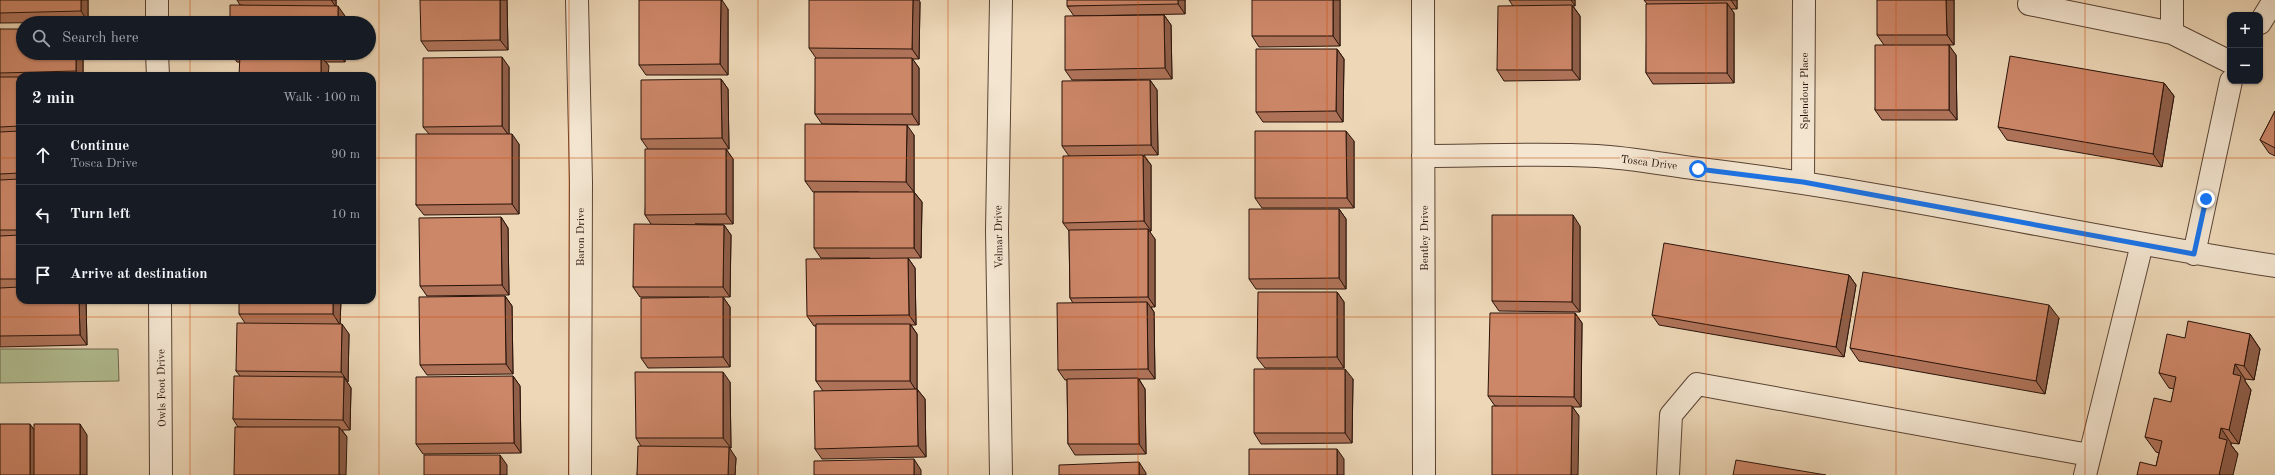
<!DOCTYPE html>
<meta charset="utf-8">
<style>
:root{--surface:#171b24;--page:#242831;--text:#f1f3f6;--muted:#9ea1a6;--line:#363941}
body{margin:0;font-family:"Old Standard TT",serif;background:var(--page);color:var(--text)}
.controls{position:absolute;right:12px;top:12px;display:grid;overflow:hidden;border-radius:8px;box-shadow:0 1px 3px #0004}
.controls button{width:36px;height:36px;display:grid;place-items:center;padding:0;border:0;border-bottom:1px solid var(--line);background:var(--surface);color:var(--text);font:20px sans-serif}
.stop{position:absolute;width:12px;height:12px;margin:-9px;border:3px solid #1a73e8;border-radius:50%;background:#fff}
.stop.end{background:#1a73e8;border-color:#fff;box-shadow:0 1px 4px #0008}
.list{margin:0;padding:0;list-style:none}
h2{display:flex;justify-content:space-between;align-items:center;height:52px;margin:0;padding:0 16px;font-size:17px}
h2 small{font-size:13px;font-weight:400;color:var(--muted)}
.list li{display:grid;grid-template-columns:26px 1fr auto;gap:12px;align-items:center;box-sizing:border-box;height:60px;padding:0 16px;border-top:1px solid var(--line)}
.list b{display:block;font-size:15px;white-space:nowrap}
.list p{margin:0;font-size:13px;white-space:nowrap;color:var(--muted)}
.list em{font-size:13px;font-style:normal;color:var(--muted)}
.icon{flex:none;width:22px;height:22px;fill:none;stroke:currentColor;stroke-width:2;stroke-linecap:round;stroke-linejoin:round}
.map{position:relative;flex:none;width:2275px;height:475px;overflow:hidden}
.search{position:absolute;background:var(--surface);box-shadow:0 1px 3px #0004;left:16px;top:16px;width:360px;height:44px;display:flex;align-items:center;gap:10px;box-sizing:border-box;padding:0 14px;border-radius:22px;color:var(--muted);font-size:15px}
.panel{position:absolute;background:var(--surface);box-shadow:0 1px 3px #0004;left:16px;top:72px;width:360px;height:232px;border-radius:12px}
.map>svg:first-child{display:block}
</style>
<div class="map">
<svg width="2275" height="475" viewBox="0 0 2275 475">
<rect width="100%" height="100%" fill="#edd7b7"/>
<filter id="stains"><feTurbulence type="fractalNoise" baseFrequency=".005" numOctaves="4"/><feColorMatrix values="0 0 0 0 .2 0 0 0 0 .09 0 0 0 0 .02 0 0 0 .5 -.17"/></filter>
<radialGradient id="worn" r=".72"><stop offset=".6" stop-color="#630" stop-opacity="0"/><stop offset="1" stop-color="#630" stop-opacity=".3"/></radialGradient>
<!-- green -->
<path fill="#b2bf93" stroke="#6d684e" d="M0 349H118L119 381 0 383Z"/>
<g fill="none" stroke-linecap="round" stroke-linejoin="round">
<defs>
<path id="minor" d="M157 0V23
M577 0 581 182 580 475
M1001 0 997 231 1001 475
M1423 0 1424 475
M2172 0V33
M2029 4 2172 33 2230 62
M2260 23 2274 0
M157 53 158 76
M1423 156C1481 156 1539 153 1597 156 1634 158 1671 166 1708 170 1898 193 2085 237 2275 266
M1803 182 1804 0
M2194 254 2231 81
M160 300 161 475
M1668 475 1671 415 1697 384 2089 455
M2085 475 2142 244"/>
</defs>
<!-- minor casing -->
<use href="#minor" stroke="#594334" stroke-width="24"/>
<!-- minor -->
<use href="#minor" stroke="#f3e5d0" stroke-width="22"/>
</g>
<!-- wall -->
<path fill="#af7359" stroke="#281209" d="M0 0H88V22L0 23Z
M237 0H336V6L345 16 240 5Z
M507 0 508 50 428 51 421 41Z
M1185 0V14L1074 16 1067 6Z
M1340 0V46L1259 47 1252 36Z
M1509 0H1575V6H1573L1580 16V80L1504 81 1497 70 1513 6Z
M1644 0H1737V9H1731L1734 13V83L1653 84 1646 73 1647 4Z
M1954 0V45H1947L1956 55 1957 120H1882L1875 110 1884 45 1877 35Z
M920 2 919 59H912L919 68V125L822 124 815 114 816 58 809 48Z
M728 9V75H646L639 65Z
M1164 15 1171 25 1172 79 1072 80 1065 70Z
M0 29 83 53V76H20V300H86L87 345 0 347Z
M1337 49 1344 59 1343 122H1263L1256 112Z
M231 53H345V62H326L329 66 237 62Z
M509 67V134L519 144V214L424 215 416 205 429 134 423 127Z
M721 79 728 89 729 149H726L733 159V224H695L724 225 731 235 730 297H723L730 307V367L648 368 641 358 709 297H640L633 287 651 224 645 215 648 149 641 139Z
M1150 80 1157 90 1158 155H1144L1151 165V231L1149 232 1155 239V307H1151L1154 312 1155 379H1139L1145 389 1146 454 1075 455 1068 444 1067 380H1065L1058 370 1073 303 1070 298 1069 231 1063 223 1069 156 1062 146Z
M2164 83 2174 96 2162 167 2007 140 1998 127Z
M2275 111V156L2269 153 2260 140Z
M914 135V192L922 202 921 258H908L915 268 916 325H911L917 334V389L925 399 926 457 822 459 815 449 823 391 816 381V326H814L807 316 870 258H821L814 248 859 192H813L805 181Z
M1354 141V208H1262L1255 198Z
M1339 209 1346 219V289H1256L1249 279Z
M501 217 508 228 509 295 427 296 420 286Z
M1580 226V312L1499 311 1492 301Z
M1849 275 1856 285 1844 357 1659 325 1652 315Z
M1337 292 1344 302V368H1265L1257 358Z
M505 296 512 306 513 374 427 375 420 365Z
M341 300 340 324 349 334 348 382H347L351 388 350 430H342L347 437 238 427 233 419 240 376 236 371 245 323 239 314Z
M1575 313 1582 323 1581 407H1572L1579 416 1495 406 1488 396Z
M2059 318 2045 394 1859 361 1850 348Z
M2250 334 2260 349 2254 380 2245 379V381L2251 390 2239 444 2231 443V445L2238 454 2156 466 2159 453 2156 452 2145 437 2171 402 2174 389 2169 388 2159 373 2185 338Z
M513 376 520 386 521 453 423 454 416 444Z
M1353 379 1352 443 1261 444 1254 433Z
M730 382 731 448H729L736 458 735 475H637L641 446 636 438Z"/>
<!-- shaded-wall -->
<path fill="#8f5e49" stroke="#281209" d="M81 0H88V22L81 11Z
M331 0H336V7Z
M500 0H507L508 50 500 40Z
M721 0H722L728 9V75L720 64Z
M913 0H919L920 2 919 59 912 49Z
M1178 0H1185V14L1178 4Z
M1333 0H1340V46L1333 36Z
M1571 0H1575V6Z
M1731 0H1737V9Z
M1946 0H1954V45L1947 35Z
M1727 3 1734 13V83L1727 73Z
M1572 5 1580 16V80L1572 70Z
M338 6 345 16V23H338Z
M1164 15 1171 25 1172 79 1165 68Z
M1949 45 1956 55 1957 120 1949 110Z
M1337 49 1344 59 1343 122 1336 111Z
M76 53H83V76H80L76 71Z
M338 53H345V62Z
M321 56 329 66 328 76H321Z
M502 57 509 67V136L502 126Z
M912 58 919 68V125L912 114Z
M721 79 728 89 729 149 722 138Z
M1150 80 1157 90 1158 155 1151 145Z
M2164 83 2174 96 2162 167 2153 154Z
M907 125 914 135V192L906 182Z
M1346 131 1354 141V208L1347 198Z
M512 134 519 144V214L512 204Z
M726 149 733 159V224L726 214Z
M1143 155 1151 165V231L1144 221Z
M914 192 922 202 921 258 914 248Z
M1339 209 1346 219V289L1339 278Z
M1573 215 1580 226V312L1572 302Z
M501 217 508 228 509 295 502 285Z
M724 225 731 235 730 297 723 287Z
M1148 229 1155 239V307L1148 297Z
M908 258 915 268 916 325 909 315Z
M1849 275 1856 285 1844 357 1836 347Z
M1337 292 1344 302V368L1337 357Z
M505 296 512 306 513 374 506 364Z
M723 297 730 307V367L723 357Z
M79 300H86L87 345 80 335Z
M333 300H341L340 325 333 314Z
M1147 302 1154 312 1155 379 1148 369Z
M2049 305 2059 318 2045 394 2036 381Z
M1575 313 1582 323 1581 407 1574 397Z
M342 324 349 334 348 382 341 372Z
M910 324 917 334V392L910 381Z
M2250 334 2260 349 2254 380 2244 366Z
M2235 364 2245 379V381L2251 390 2239 444 2229 430 2233 374Z
M1345 369 1353 379 1352 443 1345 433Z
M723 372 730 382 731 448 723 438Z
M513 376 520 386 521 453 514 443Z
M344 377 351 388 350 430 343 420Z
M1138 378 1145 389 1146 454 1139 444Z
M917 389 925 399 926 457 918 446Z
M1572 406 1579 416 1578 475H1571Z
M30 424 37 434V475H30Z
M80 424 87 435V475H80Z
M339 427 347 437 346 475H339Z
M2221 428 2231 443V445L2238 454 2233 475H2219V438Z
M729 447 736 458 735 475H728Z
M1337 449 1344 459V475H1337Z
M500 455 507 465V475H500Z
M914 459 921 470V475H914Z
M1139 462 1146 473V475H1139Z"/>
<!-- building -->
<path fill="#cc8668" stroke="#281209" d="M0 0H81V11L0 13Z
M420 0H500V40L421 41Z
M639 0H721L720 64 639 65Z
M809 0H913L912 49 809 48Z
M1067 0H1178V4L1067 6Z
M1252 0H1333V36H1252Z
M1877 0H1946L1947 35H1877Z
M1727 3V73H1646V4Z
M230 5 338 6V23H230Z
M1572 5V70H1497L1498 6Z
M1164 15 1165 68 1065 70V16Z
M0 29H23V53H76V71L0 73Z
M1875 45H1949V110H1875Z
M1256 49H1337L1336 111 1256 112Z
M240 55 321 56V76H239Z
M2010 56 2164 83 2153 154 1998 127Z
M502 57V126L423 127V58Z
M815 58H912V114H815Z
M77 75V76H54Z
M0 77H20V126L0 127Z
M721 79 722 138 641 139V80Z
M1150 80 1151 145 1062 146V81Z
M2275 111V148L2260 140Z
M805 124 907 125 906 182 805 181Z
M20 131V173L0 174V132Z
M1255 131H1346L1347 198H1255Z
M416 134H512V204L416 205Z
M645 149H726V214L645 215Z
M1143 155 1144 221 1063 223V156Z
M20 179V230H0V180Z
M814 192H914V248H814Z
M1249 209H1339V278L1249 279Z
M1492 215H1573L1572 302 1492 301Z
M501 217 502 285 420 286 419 218Z
M634 224 724 225 723 287H633Z
M1148 229V297L1070 298 1069 230Z
M20 235V279H0V236Z
M1664 243 1849 275 1836 347 1652 315Z
M908 258 909 315 807 316 806 259Z
M1863 272 2049 305 2036 381 1850 348Z
M20 287V300H79L80 335 0 336V288Z
M1258 292H1337V357L1257 358Z
M505 296 506 364 420 365 419 297Z
M723 297V357L641 358V298Z
M239 300H333V314H239Z
M1147 302 1148 369 1058 370 1057 303Z
M1490 313H1575L1574 397 1488 396Z
M2188 321 2250 334 2244 366 2235 364 2233 374 2241 376 2229 430 2221 428 2219 438 2227 440 2219 475H2137L2140 462 2156 466 2162 441 2145 437 2154 398 2171 402 2176 377 2159 373 2167 334 2185 338Z
M237 323 342 324 341 372 236 371Z
M816 324H910V381H816Z
M1254 369H1345V433H1254Z
M635 372H723V438H636Z
M234 376 344 377 343 420 233 419Z
M513 376 514 443 416 444V377Z
M1138 378 1139 444H1068L1067 379Z
M917 389 918 446 815 449 814 391Z
M1492 406H1572L1571 475H1492Z
M0 424H30V475H0Z
M34 424H80V475H34Z
M235 427H339V475H234Z
M638 446 729 447 728 475H637Z
M1249 449H1337V475H1249Z
M424 455H500V475H424Z
M914 459V475H814V461Z
M1736 460 1826 475H1733Z
M1139 462V475H1059V465Z"/>
<g fill="none" stroke-linecap="round" stroke-linejoin="round">
<!-- route -->
<path stroke="#1a73e8" stroke-width="5" d="M1698 169 1803 182 2194 254 2206 199"/>
</g>
<!-- grid -->
<path fill="none" stroke="#cb4e0c" stroke-width="1" stroke-opacity="0.55" d="M190 0V23M379 0V475M569 0V475M758 0V475M948 0V475M1138 0V475M1327 0V475M1517 0V475M1706 0V475M1896 0V475M2085 0V475M190 53V76M0 158H20M372 158H2275M190 300V475M0 317H2275"/>
<g text-anchor="middle" stroke-width="3.5" stroke-linejoin="round" paint-order="stroke">
<!-- street labels -->
<g font-size="11" fill="#281209" stroke="#f3e5d0">
<text transform="translate(1804 91) rotate(-90)" y="4">Splendour Place</text>
<text transform="translate(1649 162) rotate(7)" y="4">Tosca Drive</text>
<text transform="translate(580 237) rotate(-90)" y="4">Baron Drive</text>
<text transform="translate(998 237) rotate(-91)" y="4">Velmar Drive</text>
<text transform="translate(1424 238) rotate(-90)" y="4">Bentley Drive</text>
<text transform="translate(161 388) rotate(-91)" y="4">Owls Foot Drive</text>
</g>
</g>
<rect width="100%" height="100%" filter="url(#stains)"/>
<rect width="100%" height="100%" fill="url(#worn)"/>
</svg>
<div class="controls">
<button>+</button>
<button>−</button>
</div>
<div class="stop" style="left:1698px;top:169px"></div>
<div class="stop end" style="left:2206px;top:199px"></div>
<div class="search"><svg class="icon" aria-label="search" viewBox="0 0 24 24"><circle cx="10" cy="10" r="6"/><path d="M15 15l6 6"/></svg>Search here</div>
<section class="panel">
<h2>2 min<small>Walk · 100 m</small></h2>
<ul class="list">
<li><svg class="icon" aria-label="ahead" viewBox="0 0 24 24"><path d="M12 20V5M6 11l6-6 6 6"/></svg><div><b>Continue</b><p>Tosca Drive</p></div><em>90 m</em></li>
<li><svg class="icon" aria-label="left" viewBox="0 0 24 24"><path d="M17 20v-9H6M10 6l-5 5 5 5"/></svg><div><b>Turn left</b></div><em>10 m</em></li>
<li><svg class="icon" aria-label="arrive" viewBox="0 0 24 24"><path d="M6 21V4h12l-3 4 3 4H6"/></svg><div><b>Arrive at destination</b></div></li>
</ul>
</section>
</div>
